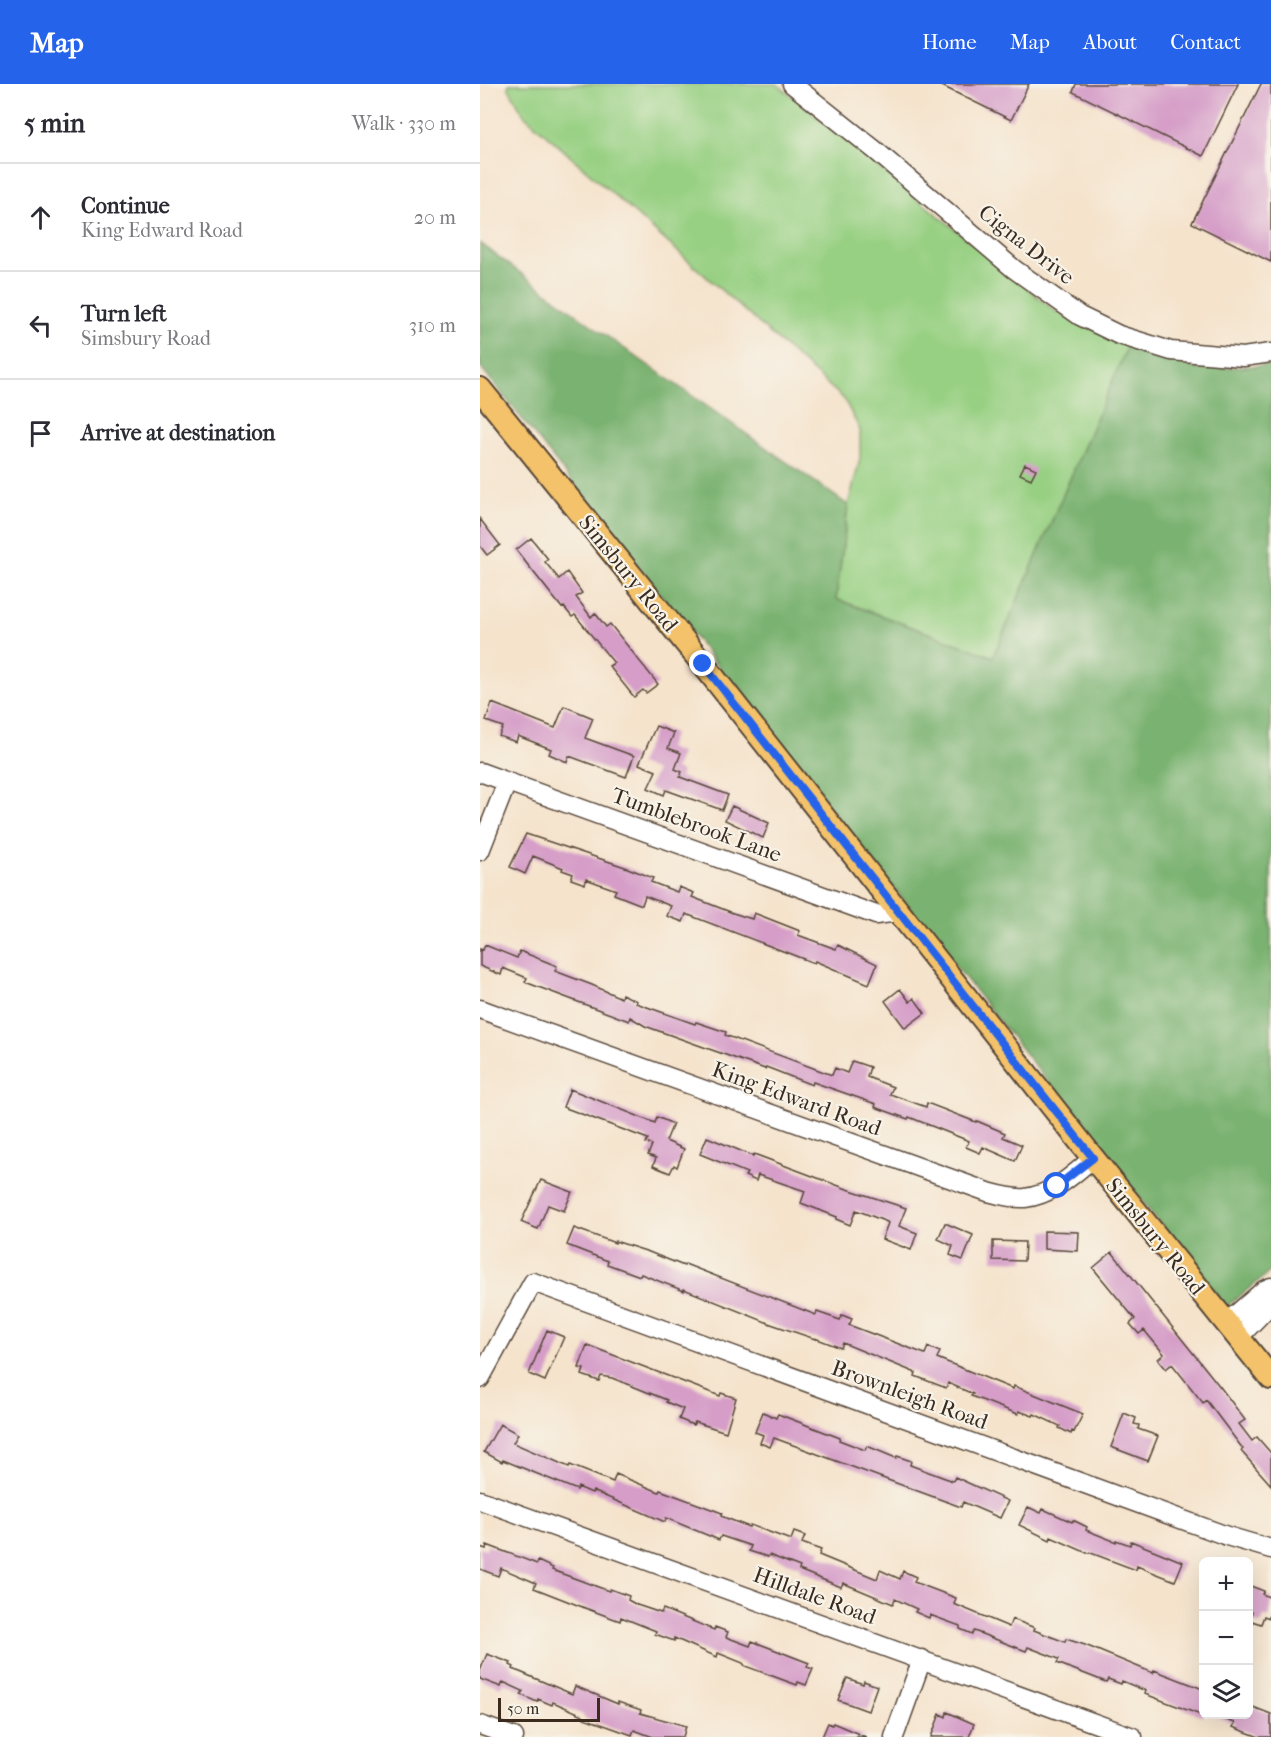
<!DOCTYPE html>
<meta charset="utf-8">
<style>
:root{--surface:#fff;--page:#f2f2f3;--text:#2b2b33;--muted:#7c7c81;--line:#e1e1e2;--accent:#2563eb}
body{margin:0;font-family:"IM FELL French Canon",serif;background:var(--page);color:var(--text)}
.controls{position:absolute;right:18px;bottom:18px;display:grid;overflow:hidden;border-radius:9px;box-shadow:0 6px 24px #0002}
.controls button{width:54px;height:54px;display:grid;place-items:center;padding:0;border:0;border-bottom:2px solid var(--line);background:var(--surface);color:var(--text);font:30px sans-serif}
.scale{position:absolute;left:18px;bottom:15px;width:102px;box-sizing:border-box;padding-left:6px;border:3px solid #3b2a1e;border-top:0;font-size:16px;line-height:21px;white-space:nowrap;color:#3b2a1e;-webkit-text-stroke:4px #f7f3e8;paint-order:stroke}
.stop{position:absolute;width:18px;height:18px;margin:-14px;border:4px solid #2563eb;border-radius:50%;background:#fff}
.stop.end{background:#2563eb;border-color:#fff;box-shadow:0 2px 6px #0008}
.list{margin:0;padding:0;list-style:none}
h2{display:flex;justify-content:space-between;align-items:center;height:78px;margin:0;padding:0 24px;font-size:26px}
h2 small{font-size:20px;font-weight:400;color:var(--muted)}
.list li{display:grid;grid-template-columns:39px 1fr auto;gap:18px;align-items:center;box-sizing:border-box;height:108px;padding:0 24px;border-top:2px solid var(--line)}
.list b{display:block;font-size:22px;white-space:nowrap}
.list p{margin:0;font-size:20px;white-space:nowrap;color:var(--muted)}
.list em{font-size:20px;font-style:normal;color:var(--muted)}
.icon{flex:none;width:33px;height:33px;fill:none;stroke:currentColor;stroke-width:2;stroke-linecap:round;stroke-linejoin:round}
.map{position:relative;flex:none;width:791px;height:1653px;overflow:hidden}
header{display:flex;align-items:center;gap:36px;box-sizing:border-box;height:84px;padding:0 30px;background:var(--accent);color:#fff}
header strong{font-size:28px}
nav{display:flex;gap:33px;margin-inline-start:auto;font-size:21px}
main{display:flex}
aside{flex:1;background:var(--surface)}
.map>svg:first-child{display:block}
</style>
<header>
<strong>Map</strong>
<nav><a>Home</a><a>Map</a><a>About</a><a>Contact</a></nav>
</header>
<main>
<aside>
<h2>5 min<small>Walk · 330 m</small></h2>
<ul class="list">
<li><svg class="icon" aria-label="ahead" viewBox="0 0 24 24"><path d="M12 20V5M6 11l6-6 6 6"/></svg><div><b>Continue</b><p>King Edward Road</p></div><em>20 m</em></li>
<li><svg class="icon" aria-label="left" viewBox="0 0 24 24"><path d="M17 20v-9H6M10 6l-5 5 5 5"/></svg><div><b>Turn left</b><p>Simsbury Road</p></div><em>310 m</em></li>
<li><svg class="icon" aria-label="arrive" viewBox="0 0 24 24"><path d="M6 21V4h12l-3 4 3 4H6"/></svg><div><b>Arrive at destination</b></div></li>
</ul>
</aside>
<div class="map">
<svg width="791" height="1653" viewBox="0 0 791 1653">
<rect width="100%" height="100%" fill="#f7f3e8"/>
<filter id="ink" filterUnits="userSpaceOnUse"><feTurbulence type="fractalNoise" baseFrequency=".0167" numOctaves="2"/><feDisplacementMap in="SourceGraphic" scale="12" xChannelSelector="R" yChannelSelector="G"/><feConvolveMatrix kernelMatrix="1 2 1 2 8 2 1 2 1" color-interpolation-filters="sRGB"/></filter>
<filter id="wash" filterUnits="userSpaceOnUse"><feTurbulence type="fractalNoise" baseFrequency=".008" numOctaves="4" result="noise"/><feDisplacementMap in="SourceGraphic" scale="24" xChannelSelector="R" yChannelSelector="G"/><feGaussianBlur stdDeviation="1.35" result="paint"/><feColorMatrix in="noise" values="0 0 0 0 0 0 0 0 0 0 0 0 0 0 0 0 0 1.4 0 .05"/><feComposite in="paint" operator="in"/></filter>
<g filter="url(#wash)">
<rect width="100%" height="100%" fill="#f5e3cc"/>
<!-- green -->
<path fill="#98d083" stroke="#6a7d50" stroke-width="1.5" d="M29 0H297L575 227 648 261 513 573 356 515 368 421 380 375V346L364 315 44 31 28 3Z"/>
<!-- forest -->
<path fill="#7ab271" stroke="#5a6e48" stroke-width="1.5" d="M0 159 118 246 368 421 356 515 513 573 648 261 718 285 791 281V1187L746 1223 0 282Z"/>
<g id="blocks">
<!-- building -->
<path fill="#d59dc8" d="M458 0H549L531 36Z
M596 0H758L723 72 593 8Z
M781 0H791V178L712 139Z
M545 380 556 385 551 395 540 390Z
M0 435 20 461 7 471 0 462Z
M51 454 68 475 65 478 79 495 87 488 102 509 96 513 111 533 115 529 126 543 130 540 178 600 166 609 163 606 154 613 129 582 134 579 95 531 92 533 84 523 82 524 36 466Z
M12 619 75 644 84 622 113 634 105 654 154 672 146 693 89 672 87 678 69 670 71 665 38 652 36 658 19 652 23 643 6 637Z
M176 642 194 649 188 664 201 669 195 685 202 688 200 693 248 711 242 726 186 706 184 711 168 704 176 687 159 680Z
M252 722 289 739 283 754 245 736Z
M46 750 145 783 173 794 171 798 197 808 199 803 214 809 212 813 253 829 272 835 274 829 320 847 318 851 356 865 358 861 397 880 389 900 335 877 334 879 206 830 203 838 187 832 191 822 165 812 162 821 134 810 136 806 106 795 105 800 91 795 93 790 82 786 83 784 53 772 45 790 30 783Z
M5 861 37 874 40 867 77 882 75 887 112 901 141 914 142 910 157 917 156 919 215 940 216 938 246 948 245 951 352 991 355 984 367 989 372 977 390 983 387 993 413 1003 410 1010 446 1023 447 1019 496 1038 497 1037 525 1049 523 1053 542 1061 535 1077 503 1063 500 1069 486 1063 489 1057 429 1033 428 1035 395 1023 396 1020 333 998 332 1001 286 983 285 985 165 942 150 933 149 937 45 898 47 894 23 884 21 891 0 882V865L3 866Z
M420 905 430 918 434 914 445 929 425 944 405 917Z
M90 1005 175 1039 177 1033 193 1040 186 1057 204 1065 197 1083 194 1081 190 1089 173 1082 176 1074 168 1071 172 1061 166 1059 168 1055 83 1023Z
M227 1053 273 1072 274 1070 367 1105 426 1124 419 1142 437 1149 431 1166 402 1155 408 1139 407 1138 376 1126 370 1141 356 1135 357 1133 321 1119 325 1107 278 1091 276 1097 265 1092 267 1089 220 1070Z
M61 1096 92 1108 84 1127 68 1121 58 1145 41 1138Z
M465 1139 493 1151 483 1176 470 1171 473 1162 458 1155Z
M94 1144 135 1159V1157L169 1168 204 1182 205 1180 336 1231 337 1228 360 1236 362 1231 372 1235 369 1241 445 1270 448 1263 460 1268 457 1274 533 1305 534 1302 603 1330 594 1348 592 1347 591 1350 579 1344 580 1342 554 1330 553 1332 539 1327 538 1330 491 1312 493 1310 468 1299 466 1304 435 1292 436 1289 363 1259 361 1264 335 1254V1255L291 1240 204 1205V1207L161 1190 160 1192 127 1180 128 1177 87 1161Z
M564 1147 599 1148 598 1167 564 1165Z
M513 1157 545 1158 544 1177 513 1176Z
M632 1168 741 1304 765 1336 759 1340 772 1357 777 1353 791 1369V1401L761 1367 763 1365 726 1316 723 1319 692 1280 686 1285 678 1275 684 1270 664 1246 659 1250 650 1240 655 1235 613 1184Z
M67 1246 84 1253 65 1297 49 1290Z
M107 1261 240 1312 241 1309 256 1314 246 1348 215 1338 213 1341 199 1335 203 1325 186 1318 187 1316 132 1294 121 1292 119 1297 102 1291 104 1285 99 1284Z
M283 1328 296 1334 298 1330 360 1354 359 1356 385 1366 387 1362 416 1374 417 1372 431 1377 430 1381 473 1397 475 1393 528 1417 520 1434 483 1418 481 1423 294 1354 290 1363 280 1359 283 1351 275 1348Z
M644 1329 656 1334 654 1340 659 1341 658 1345 678 1352 668 1377 631 1363Z
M20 1340 38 1350 33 1359 89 1383 90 1381 133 1398 136 1390 179 1408 180 1406 242 1429 241 1432 269 1443 270 1441 311 1456 314 1448 325 1452 322 1459 341 1466 339 1471 397 1495 400 1486 420 1495 423 1487 436 1493 434 1498 476 1514 474 1520 529 1543 532 1535 555 1544 554 1546 559 1548 585 1558 586 1555 605 1561 673 1589 674 1586 723 1605V1632L665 1610 666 1607 642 1597 641 1600 628 1595 626 1598 577 1579 579 1575 553 1565 548 1563 546 1567 494 1547 492 1550 480 1545V1542L450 1531 449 1534 435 1528 437 1525 415 1515 413 1520 363 1499 361 1503 319 1486 320 1483 289 1471 288 1473 269 1467 271 1462 241 1452 239 1456 186 1434 185 1438 113 1407 112 1409 98 1403 97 1406 23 1376 22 1378 4 1368Z
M548 1423 561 1429 563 1425 592 1438 593 1436 607 1443 606 1446 636 1458V1456L650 1461 651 1457 703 1478 695 1497 657 1482 656 1486 611 1469H607L571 1453 570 1456 539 1441Z
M7 1461 57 1480 58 1477 73 1484 72 1486 129 1507 130 1505 149 1512 148 1516 157 1521 181 1529 183 1525 234 1546 235 1543 248 1548 246 1553 270 1562 272 1557 329 1579 327 1583 333 1585 326 1601 318 1598 317 1601 265 1582 263 1579 238 1569 237 1573 194 1554V1557L175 1550 176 1547 141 1533 140 1537 105 1524 54 1504 56 1499 21 1484 18 1492 0 1485V1463L6 1465Z
M768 1501 784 1507 782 1510 791 1514 789 1534 784 1532 781 1540 769 1536 772 1528 768 1527Z
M7 1570 31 1579 30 1581 34 1583 33 1585 92 1610 95 1602 138 1620V1618L161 1626 160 1629 206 1642 203 1653H173L154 1646 152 1651 104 1634 103 1631 73 1618 72 1621 58 1615 57 1618 41 1611 43 1607 23 1598 21 1603 0 1595V1587Z
M367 1594 383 1600 384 1597 397 1602 388 1627 358 1616Z
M768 1621 791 1630V1653H779L753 1643 755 1639 735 1632 768 1630Z
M467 1628 494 1640 489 1653H451L460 1630 466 1633Z
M348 1639 352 1641 353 1639 386 1653H342Z"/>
</g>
</g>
<g filter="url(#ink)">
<use href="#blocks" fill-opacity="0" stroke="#574638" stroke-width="1.5"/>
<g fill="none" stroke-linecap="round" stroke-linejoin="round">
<defs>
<path id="minor" d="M312 0 395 66 534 185 600 232 639 251 691 267 763 273 791 269
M0 688 396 831 418 828
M0 767 27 698
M0 925 508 1108C519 1111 533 1115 545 1114 572 1111 593 1091 613 1074
M746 1239 784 1206 791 1203
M758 1254 791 1220
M0 1295 53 1198 747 1452 791 1465
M0 1416 653 1653
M0 1641 34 1653
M414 1653 442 1575"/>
<path id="major" d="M0 305 223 580 613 1074 791 1294"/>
</defs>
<!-- minor casing -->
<use href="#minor" stroke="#574638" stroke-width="21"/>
<!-- major casing -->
<use href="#major" stroke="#574638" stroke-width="26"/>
<!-- minor -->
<use href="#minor" stroke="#fff" stroke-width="18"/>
<!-- major -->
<use href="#major" stroke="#f3c26a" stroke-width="22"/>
</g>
</g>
<g fill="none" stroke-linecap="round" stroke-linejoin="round" filter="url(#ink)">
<!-- route -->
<path stroke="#2563eb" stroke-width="8" d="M223 580 613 1074 577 1102"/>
</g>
<g text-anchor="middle" stroke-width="4.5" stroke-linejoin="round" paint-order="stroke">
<!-- street labels -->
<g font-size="22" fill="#3b2a1e" stroke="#f7f3e8">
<text transform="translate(547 160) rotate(38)" y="8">Cigna Drive</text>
<text transform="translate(149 489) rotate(51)" y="8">Simsbury Road</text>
<text transform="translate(217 740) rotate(20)" y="8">Tumblebrook Lane</text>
<text transform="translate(317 1014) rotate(20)" y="8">King Edward Road</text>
<text transform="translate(676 1152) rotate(51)" y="8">Simsbury Road</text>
<text transform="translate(430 1310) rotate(20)" y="8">Brownleigh Road</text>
<text transform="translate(335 1511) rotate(20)" y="8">Hilldale Road</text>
</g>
</g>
</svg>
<div class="controls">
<button>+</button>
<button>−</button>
<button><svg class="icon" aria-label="layers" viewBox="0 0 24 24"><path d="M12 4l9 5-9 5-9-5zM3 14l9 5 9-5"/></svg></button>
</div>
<div class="scale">50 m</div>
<div class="stop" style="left:577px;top:1102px"></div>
<div class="stop end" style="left:223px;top:580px"></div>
</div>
</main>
